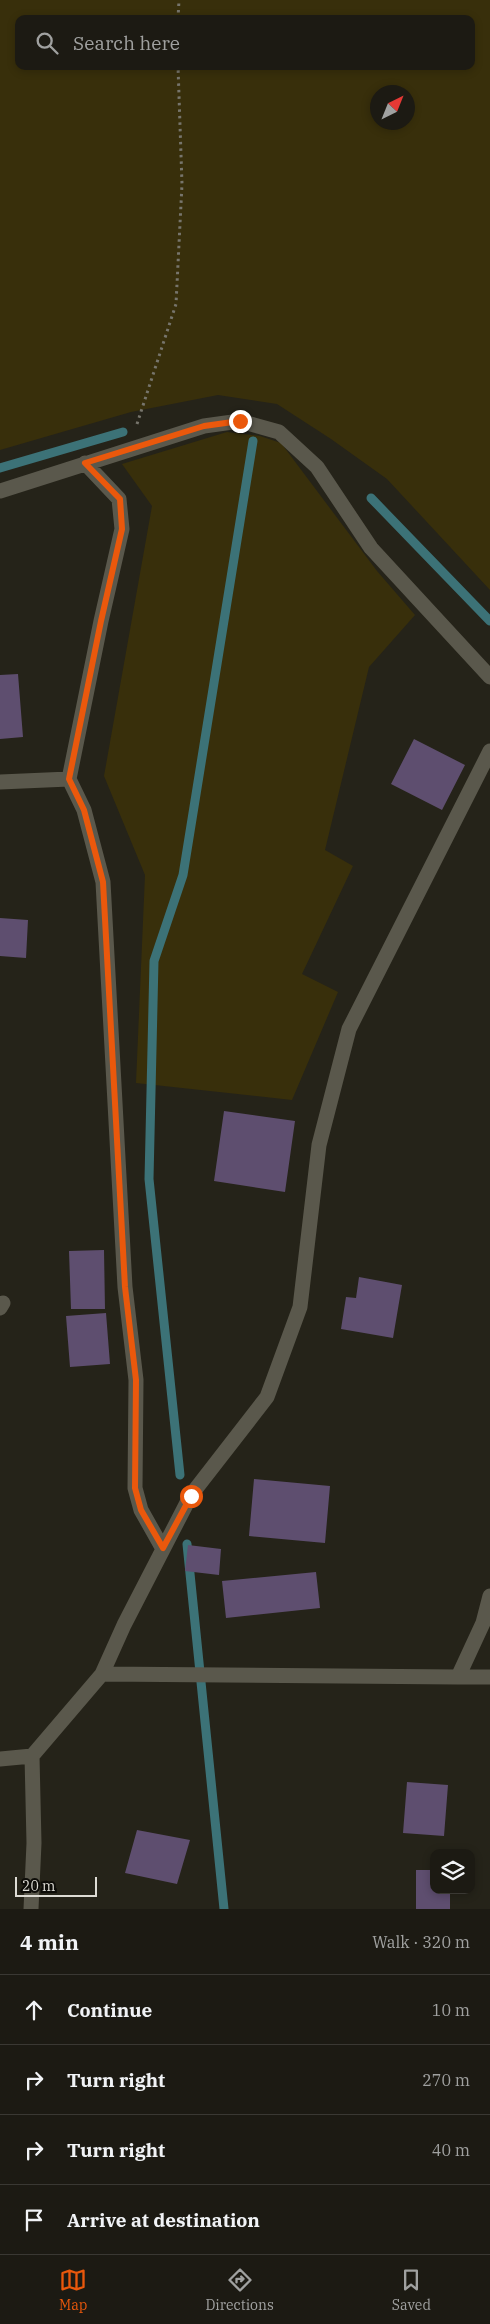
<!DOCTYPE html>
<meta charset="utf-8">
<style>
:root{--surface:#1c1a13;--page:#25231c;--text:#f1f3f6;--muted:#a0a1a0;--line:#3a3833;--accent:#ea580c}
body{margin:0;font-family:"IBM Plex Serif",serif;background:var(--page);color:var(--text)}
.controls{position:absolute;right:15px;bottom:15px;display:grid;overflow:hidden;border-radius:10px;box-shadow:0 2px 8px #0003}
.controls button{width:45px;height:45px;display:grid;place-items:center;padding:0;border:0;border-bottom:1px solid var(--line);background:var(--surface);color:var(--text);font:25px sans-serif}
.compass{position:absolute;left:370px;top:85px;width:45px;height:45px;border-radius:50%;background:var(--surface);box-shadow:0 2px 8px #0003;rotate:43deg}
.scale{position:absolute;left:15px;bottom:12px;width:82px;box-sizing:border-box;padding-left:5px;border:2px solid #dddbd4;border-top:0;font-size:14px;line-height:18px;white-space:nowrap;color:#dddbd4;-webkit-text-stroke:4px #0d0c08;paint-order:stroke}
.stop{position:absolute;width:15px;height:15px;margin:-11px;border:4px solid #ea580c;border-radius:50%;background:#fff}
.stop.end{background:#ea580c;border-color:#fff;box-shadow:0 1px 5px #0008}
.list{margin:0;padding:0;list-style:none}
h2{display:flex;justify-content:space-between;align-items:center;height:65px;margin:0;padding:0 20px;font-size:21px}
h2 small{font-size:16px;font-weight:400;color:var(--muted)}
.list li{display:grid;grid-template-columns:32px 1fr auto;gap:15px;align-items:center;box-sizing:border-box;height:70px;padding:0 20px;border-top:1px solid var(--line)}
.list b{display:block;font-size:19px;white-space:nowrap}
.list em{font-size:16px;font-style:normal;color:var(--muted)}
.icon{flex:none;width:28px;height:28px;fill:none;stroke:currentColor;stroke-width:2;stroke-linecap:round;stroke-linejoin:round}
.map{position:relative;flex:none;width:490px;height:1909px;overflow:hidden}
.search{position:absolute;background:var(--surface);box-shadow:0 2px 8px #0003;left:15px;right:15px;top:15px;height:55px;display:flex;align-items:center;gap:12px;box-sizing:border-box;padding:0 18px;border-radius:10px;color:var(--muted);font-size:19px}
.sheet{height:345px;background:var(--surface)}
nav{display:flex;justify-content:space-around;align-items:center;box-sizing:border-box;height:70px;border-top:1px solid var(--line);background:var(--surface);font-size:14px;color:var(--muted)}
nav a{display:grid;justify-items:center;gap:2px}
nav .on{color:var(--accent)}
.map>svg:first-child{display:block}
</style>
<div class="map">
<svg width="490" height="1909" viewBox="0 0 490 1909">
<rect width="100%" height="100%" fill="#252319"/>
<!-- green -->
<path fill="#382f0b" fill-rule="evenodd" d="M0 0H490V590L387 479 331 439 277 404 218 395 131 412 0 450ZM19 19H471V66H19ZM378 92H408V122H378Z
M227 432 260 436 281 443 377 571 415 615 369 667 325 850 353 866 302 974 338 992 292 1100 136 1083 145 875 104 776 152 506 122 464Z"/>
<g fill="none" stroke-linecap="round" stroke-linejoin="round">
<!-- stream -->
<path stroke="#3c7277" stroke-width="9" d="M0 468 123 432
M371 498 490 621
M180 1475 149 1179 154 961 183 875 253 441
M187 1544 224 1909"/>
</g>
<!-- building -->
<path fill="#5e4e6f" d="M18 674 23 737 0 739V675Z
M414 739 465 765 442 810 391 784Z
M0 918 28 920 26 958 0 956Z
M224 1111 295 1121 285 1192 214 1181Z
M104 1250 105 1309H71L69 1251Z
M359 1277 402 1285 393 1338 341 1329 346 1297 356 1298Z
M106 1313 110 1364 70 1367 66 1316Z
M254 1479 330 1486 325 1543 249 1536Z
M188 1545 221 1549 219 1575 185 1571Z
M316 1572 320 1608 226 1618 222 1581Z
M407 1782 448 1785 444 1836 403 1833Z
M137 1830 190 1840 177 1884 125 1873Z
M416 1870H434V1890H450V1909H416Z"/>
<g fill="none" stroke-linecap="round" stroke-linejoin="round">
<!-- path -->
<path stroke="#77756c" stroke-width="3" stroke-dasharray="2.5 4" stroke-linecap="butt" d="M178 19 179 0
M137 424 176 304 182 184 178 66"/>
<!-- minor -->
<path stroke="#5a584c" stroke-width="15" d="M85 463 119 499 122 529 101 621 69 779 84 810 103 882 125 1287 136 1380 135 1488 141 1510 163 1549
M0 491 204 426 240 421 279 432 317 467 371 548 490 677
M0 782 69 779
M0 1308 3 1303
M102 1674 458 1677 483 1623 490 1596
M458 1677H490
M32 1756 102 1674 124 1625 191 1495 267 1397 300 1307 319 1145 349 1029 490 751
M0 1759 32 1756 34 1843 31 1909"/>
</g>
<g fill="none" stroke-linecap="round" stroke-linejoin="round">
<!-- route -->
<path stroke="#ea580c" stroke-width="6" d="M191 1496 163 1548 141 1510 135 1488 136 1380 125 1287 103 882 84 810 69 779 101 621 122 529 120 499 85 463 204 426 240 421"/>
</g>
</svg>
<div class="controls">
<button><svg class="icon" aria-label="layers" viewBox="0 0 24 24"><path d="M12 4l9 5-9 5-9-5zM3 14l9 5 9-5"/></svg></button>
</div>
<svg class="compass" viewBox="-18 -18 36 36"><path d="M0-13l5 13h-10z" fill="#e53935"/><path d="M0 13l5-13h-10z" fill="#a0a1a0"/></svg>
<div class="scale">20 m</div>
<div class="stop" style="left:191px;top:1496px"></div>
<div class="stop end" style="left:240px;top:421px"></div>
<div class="search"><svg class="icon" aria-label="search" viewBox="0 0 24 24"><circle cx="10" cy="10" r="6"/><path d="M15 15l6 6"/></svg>Search here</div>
</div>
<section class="sheet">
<h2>4 min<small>Walk · 320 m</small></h2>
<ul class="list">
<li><svg class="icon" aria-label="ahead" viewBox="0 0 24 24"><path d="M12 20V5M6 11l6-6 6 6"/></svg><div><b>Continue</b></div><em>10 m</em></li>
<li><svg class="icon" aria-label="right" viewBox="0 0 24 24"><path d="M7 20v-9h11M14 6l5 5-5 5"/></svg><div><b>Turn right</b></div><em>270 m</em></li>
<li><svg class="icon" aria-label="right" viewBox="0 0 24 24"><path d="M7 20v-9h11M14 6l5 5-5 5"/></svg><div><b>Turn right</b></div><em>40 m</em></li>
<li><svg class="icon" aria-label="arrive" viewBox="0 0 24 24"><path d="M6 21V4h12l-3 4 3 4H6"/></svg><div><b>Arrive at destination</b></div></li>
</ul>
</section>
<nav>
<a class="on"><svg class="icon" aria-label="map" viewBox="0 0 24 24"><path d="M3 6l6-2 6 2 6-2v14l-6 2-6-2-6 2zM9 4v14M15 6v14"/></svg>Map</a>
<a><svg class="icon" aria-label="directions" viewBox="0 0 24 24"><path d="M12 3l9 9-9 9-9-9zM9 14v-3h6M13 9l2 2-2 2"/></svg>Directions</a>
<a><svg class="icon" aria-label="saved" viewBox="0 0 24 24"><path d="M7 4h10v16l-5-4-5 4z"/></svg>Saved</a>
</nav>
